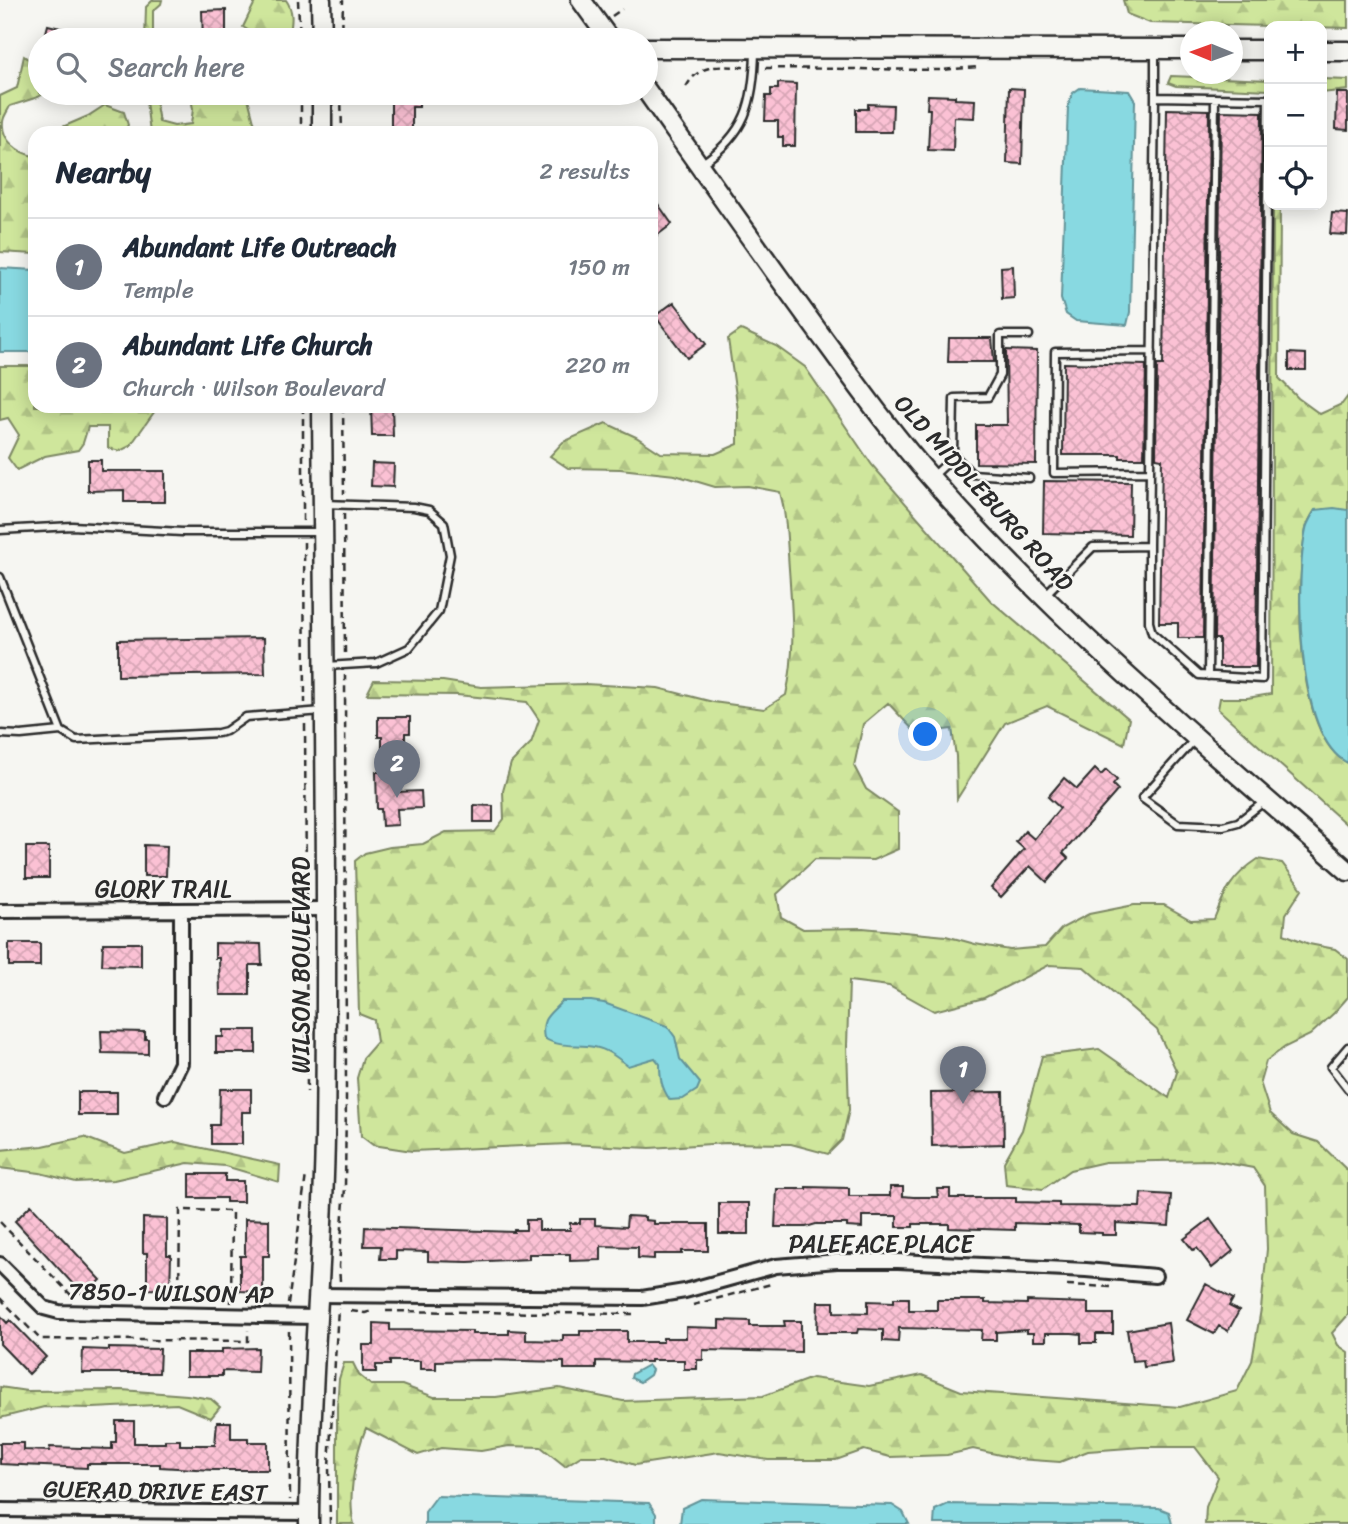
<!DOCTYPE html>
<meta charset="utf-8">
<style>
:root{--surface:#fff;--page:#f2f2f3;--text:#1f2937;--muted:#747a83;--line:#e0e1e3;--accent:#2b2b2b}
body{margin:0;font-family:Sriracha,sans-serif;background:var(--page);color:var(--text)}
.controls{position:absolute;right:21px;top:21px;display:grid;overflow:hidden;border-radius:14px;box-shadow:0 4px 18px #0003}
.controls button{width:63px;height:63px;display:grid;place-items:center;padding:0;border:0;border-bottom:2px solid var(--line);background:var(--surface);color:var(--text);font:35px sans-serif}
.compass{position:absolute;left:1180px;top:21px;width:63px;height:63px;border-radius:50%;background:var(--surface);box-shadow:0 4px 18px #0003;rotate:271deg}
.you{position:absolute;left:926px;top:735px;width:24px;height:24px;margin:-18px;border:5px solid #fff;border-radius:50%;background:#1a73e8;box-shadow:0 0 0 10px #1a73e833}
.badge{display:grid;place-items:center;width:46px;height:46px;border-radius:50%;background:var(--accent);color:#fff;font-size:23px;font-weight:700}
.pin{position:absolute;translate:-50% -58px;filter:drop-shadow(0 2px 4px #0008)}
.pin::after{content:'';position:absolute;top:37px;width:24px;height:21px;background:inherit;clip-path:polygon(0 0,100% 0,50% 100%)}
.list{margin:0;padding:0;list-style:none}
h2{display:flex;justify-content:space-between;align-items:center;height:91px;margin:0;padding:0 28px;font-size:30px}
h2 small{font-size:23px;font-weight:400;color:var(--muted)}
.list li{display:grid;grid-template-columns:46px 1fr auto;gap:21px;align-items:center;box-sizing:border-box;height:98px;padding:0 28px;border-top:2px solid var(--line)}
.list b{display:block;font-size:26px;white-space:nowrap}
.list p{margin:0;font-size:23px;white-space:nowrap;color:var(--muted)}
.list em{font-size:23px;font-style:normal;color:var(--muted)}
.icon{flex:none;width:38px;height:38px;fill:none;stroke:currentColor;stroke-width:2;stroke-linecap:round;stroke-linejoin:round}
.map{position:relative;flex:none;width:1348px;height:1524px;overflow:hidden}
.search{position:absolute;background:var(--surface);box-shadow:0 4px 18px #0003;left:28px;top:28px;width:630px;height:77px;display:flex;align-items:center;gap:18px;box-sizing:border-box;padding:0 24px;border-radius:38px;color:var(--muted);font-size:26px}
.panel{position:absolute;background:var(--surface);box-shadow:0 4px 18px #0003;left:28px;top:126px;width:630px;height:287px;border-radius:21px}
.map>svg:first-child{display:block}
</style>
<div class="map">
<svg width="1348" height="1524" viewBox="0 0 1348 1524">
<defs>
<pattern id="forest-firs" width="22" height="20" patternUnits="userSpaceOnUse" patternTransform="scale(1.75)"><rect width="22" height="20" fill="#cfe69c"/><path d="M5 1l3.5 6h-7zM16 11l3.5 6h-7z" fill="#b2c587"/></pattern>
<pattern id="building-cross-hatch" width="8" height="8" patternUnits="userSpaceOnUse" patternTransform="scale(1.75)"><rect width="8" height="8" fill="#fbc1d4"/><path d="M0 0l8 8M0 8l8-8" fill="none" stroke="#d7a6b6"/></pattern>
</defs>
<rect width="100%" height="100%" fill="#f6f6f2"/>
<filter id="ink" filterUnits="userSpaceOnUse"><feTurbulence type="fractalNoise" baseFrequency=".0143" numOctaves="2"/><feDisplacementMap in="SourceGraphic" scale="14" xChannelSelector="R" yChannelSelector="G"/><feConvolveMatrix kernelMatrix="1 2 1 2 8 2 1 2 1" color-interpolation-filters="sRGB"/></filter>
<g filter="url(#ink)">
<!-- forest -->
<path fill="url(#forest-firs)" stroke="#7d8864" stroke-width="2" d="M153 0H162L161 4 153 11V40H145L146 7Z
M256 0H286C295 12 291 26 289 40H260V38L243 27Z
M1123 0H1348V28L1150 23 1127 14Z
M24 56C39 65 40 77 40 93H45L38 97 10 106C8 111 3 117 3 122 1 140 19 154 35 156V254L0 252V96L17 88Z
M1171 76 1269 80V90L1176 86 1168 83Z
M1322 79 1348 80V90L1322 93Z
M145 93H154L159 122 174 126 191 124 193 109 190 93H242L249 102 257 133H150Z
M105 105 124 112 128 125 123 133H52L53 131 88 116Z
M1273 205H1280L1279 378 1298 398 1320 414 1342 404 1348 396V510H1315C1311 516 1307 523 1306 529 1295 579 1294 738 1348 763V826L1218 709 1220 698H1247L1271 694Z
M741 330 776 346 805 367 872 465 990 600 1129 719 1124 744 1047 706 1005 723 957 799 956 756 952 729 916 733 888 703 863 724 854 766 866 789 898 812V849L873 860 815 859 777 894 781 917 803 929 863 928 946 936 975 944 1010 950 1045 947 1062 928 1089 914 1134 905H1164L1191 920 1214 919C1225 891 1232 876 1258 859L1282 863 1302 889 1286 914 1284 934 1309 944 1335 949 1348 959V997L1334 1013 1310 1035 1285 1047 1266 1061 1260 1082 1270 1113 1293 1134 1318 1142 1348 1171V1315L1332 1333 1338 1345 1348 1352V1524H1205L1206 1507 1218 1477 1195 1447H1142L1088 1451 1060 1462 1018 1459 973 1449 947 1455 890 1457 864 1450 836 1460H768L719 1452 635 1465 606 1456H581L565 1466 541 1447 509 1446 481 1451 441 1448 418 1455 366 1428C356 1452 347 1498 354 1524H337V1407L339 1379 344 1363H353L359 1375 371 1385H402L434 1397H496L559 1388 623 1401 763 1396 812 1378 869 1386 922 1375 961 1391 1180 1407 1237 1391 1252 1361 1261 1309 1267 1249 1265 1186 1253 1168 1210 1160 1105 1162 1070 1170 1043 1189 1006 1185 1004 1162 1022 1130 1042 1056 1099 1049 1169 1098 1177 1072 1157 1030 1084 967 1049 965 984 998 934 1011 889 986 849 981 847 1046 849 1110 842 1140 828 1154 791 1144 726 1143 650 1148 568 1144 412 1151 373 1145 361 1136 357 1078 363 1058 377 1042 374 1020 359 1014 355 861 365 853 390 847 423 844 446 832 495 831 504 819 503 791 511 763 531 743 539 720 527 702 457 695 367 694 374 680 443 681 481 687 585 684 658 688 713 702 764 709 786 695C796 652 792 612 789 569 787 542 787 518 780 492L748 486 715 487 675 475 620 469 568 468 550 456 563 442 606 423 636 437 661 453 715 454 738 444V410L728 339Z
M0 366H35V406H157V408L130 446 120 451 108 448V427H88L83 443 78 450 45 456 17 470 8 458 19 435 8 418 0 420Z
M84 1137 125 1153 175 1142 280 1165 279 1182 225 1166 188 1163 114 1180 76 1182 40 1173 0 1168V1150L43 1146Z
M0 1387 27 1391 122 1390 187 1395 211 1399 220 1407 211 1418 177 1404 93 1408 44 1407 0 1418Z"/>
<!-- water -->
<path fill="#88d9e1" stroke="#639398" stroke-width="2" d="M1080 88 1129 91 1135 101 1130 312 1127 325 1076 321 1066 314 1061 299 1068 106 1073 93Z
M0 268 35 270V352H0Z
M1334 508 1348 510V763C1295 738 1295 578 1306 529 1307 523 1312 516 1315 510Z
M562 1001H591L604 1003 667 1026 675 1037 680 1059 700 1083 697 1090 683 1099 670 1100C661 1087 660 1078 660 1064L655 1058 628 1066C618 1058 607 1049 594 1047 577 1044 559 1048 544 1038 540 1017 550 1015 562 1001Z
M648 1365 652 1370 650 1375 640 1382 631 1378 632 1374Z
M437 1496 649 1503 656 1514V1524H425V1512Z
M701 1499 892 1505 903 1512 909 1524H680L682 1508Z
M948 1504 1159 1508 1169 1512 1172 1524H934L935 1510Z"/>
<!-- building -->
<path fill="url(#building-cross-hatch)" stroke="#2b2b2b" stroke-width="2" d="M226 10V40H203L202 11Z
M48 25 89 35V40H44Z
M778 83 796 84 795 146H783V137H778V121H765L766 96H771V89H778Z
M1009 88 1024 89 1022 164 1007 163Z
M391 93 419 95V107H412V131H391Z
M1337 93H1348V130L1336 129Z
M928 95 955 96V99L975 100 974 118 954 117 953 151 928 150 930 109H927Z
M868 104 893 105 892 132H856V109H868Z
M1167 109 1209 110 1203 638H1178V623H1159L1162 459 1156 458 1157 365H1163Z
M1221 111 1262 112 1256 667H1219V639H1214Z
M651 194 672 224 651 240Z
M1332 213 1348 214 1347 235 1330 234Z
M1013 266 1014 298 1002 299 1001 267Z
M674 302 706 344 687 358 655 316Z
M949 338H992L994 362H948Z
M1006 350 1037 351 1036 464 976 463V425H1007Z
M1289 353 1306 354V370H1289Z
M1064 363 1146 365 1144 458H1120V455H1063Z
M371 406H392L393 436H372Z
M88 460H101V471H165V502H124V490L88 491Z
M372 463 394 464 393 487 371 486Z
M1044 481 1131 482 1130 535 1043 533Z
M264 638 265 674 118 676V640Z
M378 717H410V733H405V756H394L396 792 421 791 422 808 397 809 398 825 382 826 381 809H377L376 772H382V737H378Z
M1095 769 1101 775 1106 770 1117 780 1113 785 1118 790 1063 853 1068 858 1047 882 1030 866 1001 897 991 888 1024 849 1016 842 1025 831 1034 839 1060 808 1048 797 1064 778 1077 789Z
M474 805 493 806V822H474Z
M144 845 167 846 166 876H144Z
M26 847H49V878H26Z
M9 943H40V966H9Z
M103 943H141V966L102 965Z
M215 943 261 944 262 965H250V995H220L219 958H215Z
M223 1030H256V1053H216V1037H223Z
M101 1031 145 1032V1039H148V1054L102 1053Z
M220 1089H251V1112H242V1144H211V1125H219Z
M78 1092H117V1115H78Z
M1003 1092 1004 1144 932 1146 931 1093Z
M190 1174H225V1181H243V1202H226V1198H190Z
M806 1187 849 1188V1196H890V1187H903V1196L913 1197H938L937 1189H950V1198H1016V1202L1059 1203V1206L1140 1207 1141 1193 1171 1195 1169 1226 1116 1223V1235H1102V1233L1079 1232V1225L1015 1223V1230L949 1228V1224H913V1227H897V1216H862V1228L847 1227V1224H816L806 1227H775L777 1189H806Z
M719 1203H749V1234H719Z
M31 1205 101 1280 84 1296 15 1221Z
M627 1216 645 1217V1220L654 1221V1224H708V1251H682V1254H654V1259L638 1258V1247L601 1246V1260L570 1261V1254H529V1259L468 1262 428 1261V1252L396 1251V1259H380L381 1246H364L365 1227 514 1232V1230H526V1220H539V1230H570V1223H580V1219H595V1225L626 1227Z
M143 1218 167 1219V1255H171L170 1290 147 1289V1253H143Z
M245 1219 269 1220V1256H263V1292L240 1291V1256H245Z
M1210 1219 1233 1251 1212 1268 1197 1248 1193 1250 1184 1239Z
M1206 1284 1233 1299 1229 1306 1239 1311 1228 1331 1219 1326 1214 1334 1187 1320Z
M894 1298H909V1310H937V1300H985V1303L1027 1304V1301L1088 1303V1314H1113V1334H1096V1343H1081V1334L1072 1333H1046V1341H1033V1333H1027V1330L996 1332V1340H981L982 1330 899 1328 898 1342 883 1341V1330L858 1329 857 1333H817L818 1302H834V1312L868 1313V1301L894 1302Z
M0 1315 7 1323 10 1320 46 1357 29 1374 0 1344Z
M719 1320 750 1321V1326H785L784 1321H801V1352L703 1350V1360H697V1369H684V1360H651V1362L596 1361V1369H564V1362L483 1360 436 1361V1369H420V1361H390V1365H376V1372H363V1345H374V1323L390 1324V1330L472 1331V1334H509V1330L526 1331V1340L563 1341V1335H580V1331H627V1342H663V1338H686V1327L719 1328Z
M1168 1323 1173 1363 1144 1367 1143 1360 1132 1361 1127 1330Z
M109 1348 160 1349 159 1373H82L83 1349 109 1350Z
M258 1348 257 1372 222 1371V1376H186V1353H222V1349Z
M116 1421H134V1443H165V1440H180V1445H215L217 1422H231V1438H248V1442H268V1470H213L160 1467V1464H87V1468L0 1464V1443H24V1450L49 1451 50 1447 112 1449V1442H116Z"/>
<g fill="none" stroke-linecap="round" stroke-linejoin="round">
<defs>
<path id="lane" d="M701 164C746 134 754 103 755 51
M953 454 972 474 1029 478
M1150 472 1054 473 1055 352 1152 351
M932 477 947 463 953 454 954 398 988 397 1000 375V335H1029
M324 504 414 507 429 510 444 523 450 555 439 611 409 648 376 663 326 666
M0 530 72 526 182 532H321
M1149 546 1155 97
M0 577 61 731 76 740 218 733 226 731 246 717 323 711
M1044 596 1093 547 1149 546V622L1152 633 1199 675 1262 679 1268 99 1155 97V52
M1208 676 1215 98
M0 734 21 735 61 731
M1195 739 1142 798 1178 824 1223 826 1238 822 1265 801
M1348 1047 1331 1067 1348 1089"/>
<path id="street" d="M0 911 326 909
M165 1096 181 1063V910
M0 1264 44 1308 59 1312 316 1317
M317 1295 642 1298 685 1291 776 1266 837 1261H898L1086 1270 1155 1276
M0 1510 309 1513"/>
<path id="secondary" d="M321 0 322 40
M581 0 610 40
M646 48 1190 49
M1232 50H1269
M1322 51H1348
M646 90C706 175 766 261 828 345 861 390 894 436 932 479 1058 623 1205 745 1348 871
M322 93V133
M309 1524C309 1395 323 1266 325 1137 328 893 324 649 322 406"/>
</defs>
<!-- lane casing -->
<use href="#lane" stroke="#2b2b2b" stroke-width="11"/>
<!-- street casing -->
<use href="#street" stroke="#2b2b2b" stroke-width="18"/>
<!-- secondary casing -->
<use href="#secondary" stroke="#2b2b2b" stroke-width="23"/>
<!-- path -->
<path stroke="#2b2b2b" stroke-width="2.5" stroke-dasharray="7 5" stroke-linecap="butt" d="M298 0 300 40
M612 16 622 9
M342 40 343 0
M578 40 587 34
M765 68 941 70 978 67
M686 87C700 62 719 67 744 67
M301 93V133
M341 93 342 133
M303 406V521
M343 406 344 494
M344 514 345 655
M304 542 305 703
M305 724 306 896
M306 923 307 1092
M0 1222 73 1297
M340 1281 339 1266 345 1188 346 1097 345 675
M1067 1285 1112 1287
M0 1298 40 1339 248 1341V1330
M179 1300 180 1210 232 1211 231 1303
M288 1304 306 1175
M693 1305 771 1284
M351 1311 365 1313 372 1311
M386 1311 634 1314
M289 1331 290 1500
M330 1524 329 1467 338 1308"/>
<!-- lane -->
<use href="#lane" stroke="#f6f6f2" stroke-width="6"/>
<!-- street -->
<use href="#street" stroke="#f6f6f2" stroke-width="12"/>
<!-- secondary -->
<use href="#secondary" stroke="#f6f6f2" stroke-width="18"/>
</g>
</g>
<g text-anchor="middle" stroke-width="5" stroke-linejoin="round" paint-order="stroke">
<!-- street labels -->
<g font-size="24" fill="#2b2b2b" stroke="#f6f6f2">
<text transform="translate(984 493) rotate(48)" y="8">OLD MIDDLEBURG ROAD</text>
<text x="163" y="897">GLORY TRAIL</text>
<text transform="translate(301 965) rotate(-90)" y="8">WILSON BOULEVARD</text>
<text x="881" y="1252">PALEFACE PLACE</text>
<text transform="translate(171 1293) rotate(1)" y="8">7850-1 WILSON AP</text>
<text transform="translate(155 1491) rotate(1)" y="8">GUERAD DRIVE EAST</text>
</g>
</g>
</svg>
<div class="controls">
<button>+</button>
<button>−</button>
<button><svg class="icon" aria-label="locate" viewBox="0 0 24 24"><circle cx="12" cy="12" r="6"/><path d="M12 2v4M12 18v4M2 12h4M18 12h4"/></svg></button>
</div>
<svg class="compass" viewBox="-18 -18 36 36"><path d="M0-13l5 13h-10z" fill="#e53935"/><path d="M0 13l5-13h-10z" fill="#747a83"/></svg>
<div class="you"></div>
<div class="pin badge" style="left:963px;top:1104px;background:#6b7280">1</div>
<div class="pin badge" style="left:397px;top:798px;background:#6b7280">2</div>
<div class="search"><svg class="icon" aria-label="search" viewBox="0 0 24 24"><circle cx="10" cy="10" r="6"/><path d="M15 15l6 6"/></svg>Search here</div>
<section class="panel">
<h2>Nearby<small>2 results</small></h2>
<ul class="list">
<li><span class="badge" style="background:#6b7280">1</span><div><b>Abundant Life Outreach</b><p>Temple</p></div><em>150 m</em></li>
<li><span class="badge" style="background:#6b7280">2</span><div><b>Abundant Life Church</b><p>Church · Wilson Boulevard</p></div><em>220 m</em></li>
</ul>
</section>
</div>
